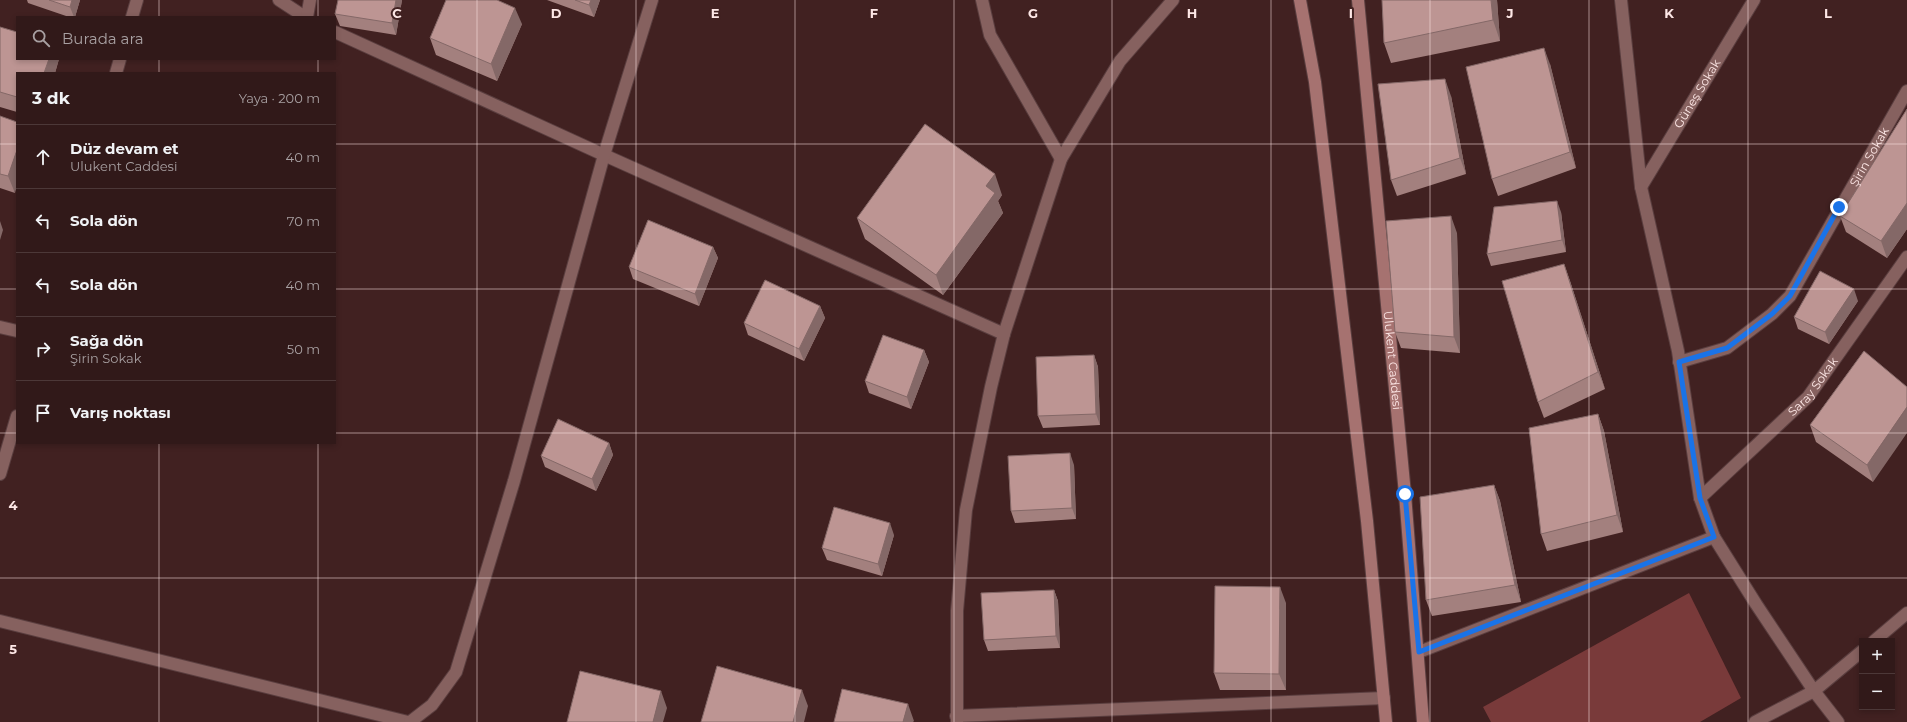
<!DOCTYPE html>
<html lang="tr">
<meta charset="utf-8">
<style>
:root{--surface:#311919;--page:#392222;--text:#f1f3f6;--muted:#a8a0a2;--line:#4c3838}
body{margin:0;font-family:Montserrat,sans-serif;background:var(--page);color:var(--text)}
.controls{position:absolute;right:12px;bottom:12px;display:grid;overflow:hidden;border-radius:0px;box-shadow:0 2px 6px #0003}
.controls button{width:36px;height:36px;display:grid;place-items:center;padding:0;border:0;border-bottom:1px solid var(--line);background:var(--surface);color:var(--text);font:20px sans-serif}
.stop{position:absolute;width:12px;height:12px;margin:-9px;border:3px solid #1a73e8;border-radius:50%;background:#fff}
.stop.end{background:#1a73e8;border-color:#fff;box-shadow:0 1px 4px #0008}
.list{margin:0;padding:0;list-style:none}
h2{display:flex;justify-content:space-between;align-items:center;height:52px;margin:0;padding:0 16px;font-size:17px}
h2 small{font-size:13px;font-weight:400;color:var(--muted)}
.list li{display:grid;grid-template-columns:26px 1fr auto;gap:12px;align-items:center;box-sizing:border-box;height:64px;padding:0 16px;border-top:1px solid var(--line)}
.list b{display:block;font-size:15px;white-space:nowrap}
.list p{margin:0;font-size:13px;white-space:nowrap;color:var(--muted)}
.list em{font-size:13px;font-style:normal;color:var(--muted)}
.icon{flex:none;width:22px;height:22px;fill:none;stroke:currentColor;stroke-width:2;stroke-linecap:round;stroke-linejoin:round}
.map{position:relative;flex:none;width:1907px;height:722px;overflow:hidden}
.search{position:absolute;background:var(--surface);box-shadow:0 2px 6px #0003;left:16px;top:16px;width:320px;height:44px;display:flex;align-items:center;gap:10px;box-sizing:border-box;padding:0 14px;border-radius:0px;color:var(--muted);font-size:15px}
.panel{position:absolute;background:var(--surface);box-shadow:0 2px 6px #0003;left:16px;top:72px;width:320px;height:372px;border-radius:0px}
.map>svg:first-child{display:block}
</style>
<div class="map">
<svg width="1907" height="722" viewBox="0 0 1907 722">
<rect width="100%" height="100%" fill="#412121"/>
<!-- garden -->
<path fill="#793a3a" d="M1689 593 1741 698 1700 722H1491L1483 707Z"/>
<g fill="none" stroke-linecap="round" stroke-linejoin="round">
<defs>
<g id="street">
<path d="M279 0 305 17"/>
<path d="M982 0 990 35 1061 159"/>
<path d="M1621 0 1641 187 1678 351 1700 498 1714 537 1756 604 1814 691 1838 722"/>
<path d="M132 17 137 0"/>
<path d="M307 17 310 0"/>
<path d="M335 32 604 155 1004 334"/>
<path d="M116 73 120 59"/>
<path id="s1" d="M1641 187 1754 0"/>
<path d="M0 327 17 331"/>
<path id="s2" d="M1679 362 1727 348 1772 314 1790 296 1907 91"/>
<path d="M0 474 17 416"/>
<path id="s3" d="M1700 498 1808 397 1907 257"/>
<path d="M0 621 408 722"/>
<path d="M1874 641 1907 613"/>
<path d="M1419 652 1714 537"/>
<path d="M956 716 1384 698"/>
<path d="M410 722 432 705 456 672 514 481 604 155 652 0"/>
<path d="M957 722V611L966 510 991 387 1004 334 1061 159 1120 61 1173 0"/>
<path d="M1755 722 1814 691 1862 651"/>
</g>
<g id="secondary">
<path d="M1300 0 1315 82 1367 521 1386 722"/>
<path id="s4" d="M1358 0 1405 494 1423 722"/>
</g>
</defs>
<!-- street casing -->
<use href="#street" stroke="#5a3e3f" stroke-width="14"/>
<!-- secondary casing -->
<use href="#secondary" stroke="#5a3e3f" stroke-width="14"/>
<!-- street -->
<use href="#street" stroke="#86615f" stroke-width="12"/>
<!-- secondary -->
<use href="#secondary" stroke="#a67270" stroke-width="12"/>
</g>
<!-- wall -->
<path fill="#a3807e" d="M27 0H80L75 17H69L28 3Z
M402 0 396 35 340 26 335 14Z
M547 0H600L594 17Z
M1382 0H1497L1500 41 1391 63 1384 43Z
M522 24 497 81 436 55 430 38Z
M0 27 59 59 55 73H17V112L0 107Z
M1550 64 1576 168 1498 196 1492 179Z
M1451 96 1466 174 1397 196 1391 180Z
M1907 109V229L1887 258 1846 232 1840 216Z
M0 116 15 193 0 188Z
M1002 195 998 201 1003 213 943 295 865 239 857 218Z
M1561 212 1566 252 1491 266 1487 254Z
M1457 233 1460 353 1401 348 1395 332Z
M713 247 718 258 699 306 633 279 629 267Z
M1564 264 1570 281 1605 389 1544 418 1538 402Z
M1858 301 1829 344 1798 329 1794 317Z
M820 306 825 318 804 361 748 335 744 323Z
M924 350 929 362 911 409 869 393 865 381Z
M1864 351 1873 482 1816 442 1810 425Z
M1094 355 1098 367 1100 425 1043 428 1038 416Z
M1598 414 1604 431 1623 532 1547 551 1541 534Z
M609 443 613 455 596 491 545 467 541 456Z
M1074 465 1076 519 1015 523 1011 511Z
M1494 485 1500 501 1521 602 1432 616 1426 600Z
M894 535 882 576 827 560 822 548Z
M1054 590 1058 601 1060 648 988 651 984 640Z
M1286 603V690H1220L1214 673Z"/>
<!-- shaded-wall -->
<path fill="#846867" d="M72 0H80L75 17H74L70 7Z
M396 0H402L396 35 392 23Z
M591 0H600L594 17 589 5Z
M1491 0H1497L1500 41 1493 20Z
M515 8 522 24 497 81 491 64Z
M1544 48 1550 64 1576 168 1570 152Z
M49 59H59L55 73H44Z
M1445 79 1451 96 1466 174 1460 158Z
M17 150V186L15 193 8 176Z
M995 174 1002 195 998 201 1003 213 943 295 936 275 986 186Z
M1557 201 1561 212 1566 252 1562 240Z
M1907 203V229L1887 258 1881 241Z
M1451 216 1457 233 1460 353 1454 337Z
M0 221 3 230 0 240Z
M713 247 718 258 699 306 695 294Z
M1564 264 1570 281 1605 389 1598 372Z
M1854 289 1858 301 1829 344 1825 332Z
M820 306 825 318 804 361 799 349Z
M924 350 929 362 911 409 907 397Z
M1094 355 1098 367 1100 425 1096 414Z
M1907 407V433L1873 482 1867 465Z
M1598 414 1604 431 1623 532 1617 515Z
M609 443 613 455 596 491 592 479Z
M1070 453 1074 465 1076 519 1072 508Z
M1494 485 1500 501 1521 602 1515 585Z
M890 523 894 535 882 576 878 564Z
M1280 587 1286 603V690L1279 674Z
M1054 590 1058 601 1060 648 1056 636Z
M802 690 808 706 804 722H793Z
M661 691 667 708 663 722H653Z
M908 704 914 721 913 722H903Z"/>
<!-- building -->
<path fill="#bd9593" stroke="#846867" d="M49 0H72L70 7Z
M338 0H396L392 23 335 14Z
M446 0H497L515 8 491 64 430 38Z
M575 0H591L589 5Z
M1382 0H1491L1493 20 1384 43Z
M0 27 17 32V59H49L44 73H17V97L0 92Z
M1544 48 1570 152 1492 179 1466 67Z
M1445 79 1460 158 1391 180 1378 84Z
M1907 109V203L1881 241 1840 216Z
M0 116 17 122V150L8 176 0 174Z
M925 124 995 174 986 186 995 193 936 275 857 218Z
M1557 201 1562 240 1487 254 1494 207Z
M1451 216 1454 337 1395 332 1386 221Z
M648 220 713 247 695 294 629 267Z
M1564 264 1598 372 1538 402 1502 281Z
M1820 271 1854 289 1825 332 1794 317Z
M765 280 820 306 799 349 744 323Z
M883 335 924 350 907 397 865 381Z
M1864 351 1907 387V407L1867 465 1810 425Z
M1094 355 1096 414 1038 416 1036 357Z
M1598 414 1617 515 1541 534 1529 428Z
M558 419 609 443 592 479 541 456Z
M1070 453 1072 508 1011 511 1008 456Z
M1494 485 1515 585 1426 600 1420 497Z
M834 507 890 523 878 564 822 548Z
M1215 586 1280 587 1279 674 1214 673Z
M1054 590 1056 636 984 640 981 593Z
M717 666 802 690 793 722H701Z
M580 671 661 691 653 722H567Z
M842 689 908 704 903 722H834Z"/>
<g fill="none" stroke-linecap="round" stroke-linejoin="round">
<!-- route -->
<path stroke="#1a73e8" stroke-width="5" d="M1405 494 1419 652 1714 537 1700 498 1679 362 1727 348 1772 314 1790 296 1839 207"/>
</g>
<!-- grid -->
<path fill="none" stroke="#fde7e6" stroke-width="1" stroke-opacity="0.55" d="M159 0V17M318 0V17M477 0V722M636 0V722M795 0V722M954 0V722M1112 0V722M1271 0V722M1430 0V722M1589 0V722M1748 0V722M159 59V73M318 59V73M0 144H17M335 144H1907M0 289H17M335 289H1907M0 433H17M335 433H1907M159 443V722M318 443V722M0 578H1907"/>
<g text-anchor="middle" stroke-width="4" stroke-linejoin="round" paint-order="stroke">
<!-- street labels -->
<g font-size="12" fill="#fde7e6" stroke="#412121">
<text dy="4" stroke="none"><textPath href="#s1" startOffset="109">Güneş Sokak</textPath></text>
<text dy="4" stroke="none"><textPath href="#s2" startOffset="292">Şirin Sokak</textPath></text>
<text dy="4" stroke="none"><textPath href="#s4" startOffset="362">Ulukent Caddesi</textPath></text>
<text dy="4" stroke="none"><textPath href="#s3" startOffset="159">Saray Sokak</textPath></text>
</g>
</g>
<g font-size="13" text-anchor="middle" font-weight="bold" fill="#fde7e6" stroke="#412121" stroke-width="4" stroke-linejoin="round" paint-order="stroke">
<text x="397" y="18">C</text>
<text x="556" y="18">D</text>
<text x="715" y="18">E</text>
<text x="874" y="18">F</text>
<text x="1033" y="18">G</text>
<text x="1192" y="18">H</text>
<text x="1351" y="18">I</text>
<text x="1510" y="18">J</text>
<text x="1669" y="18">K</text>
<text x="1828" y="18">L</text>
<text x="13" y="510">4</text>
<text x="13" y="654">5</text>
</g>
</svg>
<div class="controls">
<button>+</button>
<button>−</button>
</div>
<div class="stop" style="left:1405px;top:494px"></div>
<div class="stop end" style="left:1839px;top:207px"></div>
<div class="search"><svg class="icon" aria-label="search" viewBox="0 0 24 24"><circle cx="10" cy="10" r="6"/><path d="M15 15l6 6"/></svg>Burada ara</div>
<section class="panel">
<h2>3 dk<small>Yaya · 200 m</small></h2>
<ul class="list">
<li><svg class="icon" aria-label="ahead" viewBox="0 0 24 24"><path d="M12 20V5M6 11l6-6 6 6"/></svg><div><b>Düz devam et</b><p>Ulukent Caddesi</p></div><em>40 m</em></li>
<li><svg class="icon" aria-label="left" viewBox="0 0 24 24"><path d="M17 20v-9H6M10 6l-5 5 5 5"/></svg><div><b>Sola dön</b></div><em>70 m</em></li>
<li><svg class="icon" aria-label="left" viewBox="0 0 24 24"><path d="M17 20v-9H6M10 6l-5 5 5 5"/></svg><div><b>Sola dön</b></div><em>40 m</em></li>
<li><svg class="icon" aria-label="right" viewBox="0 0 24 24"><path d="M7 20v-9h11M14 6l5 5-5 5"/></svg><div><b>Sağa dön</b><p>Şirin Sokak</p></div><em>50 m</em></li>
<li><svg class="icon" aria-label="arrive" viewBox="0 0 24 24"><path d="M6 21V4h12l-3 4 3 4H6"/></svg><div><b>Varış noktası</b></div></li>
</ul>
</section>
</div>
